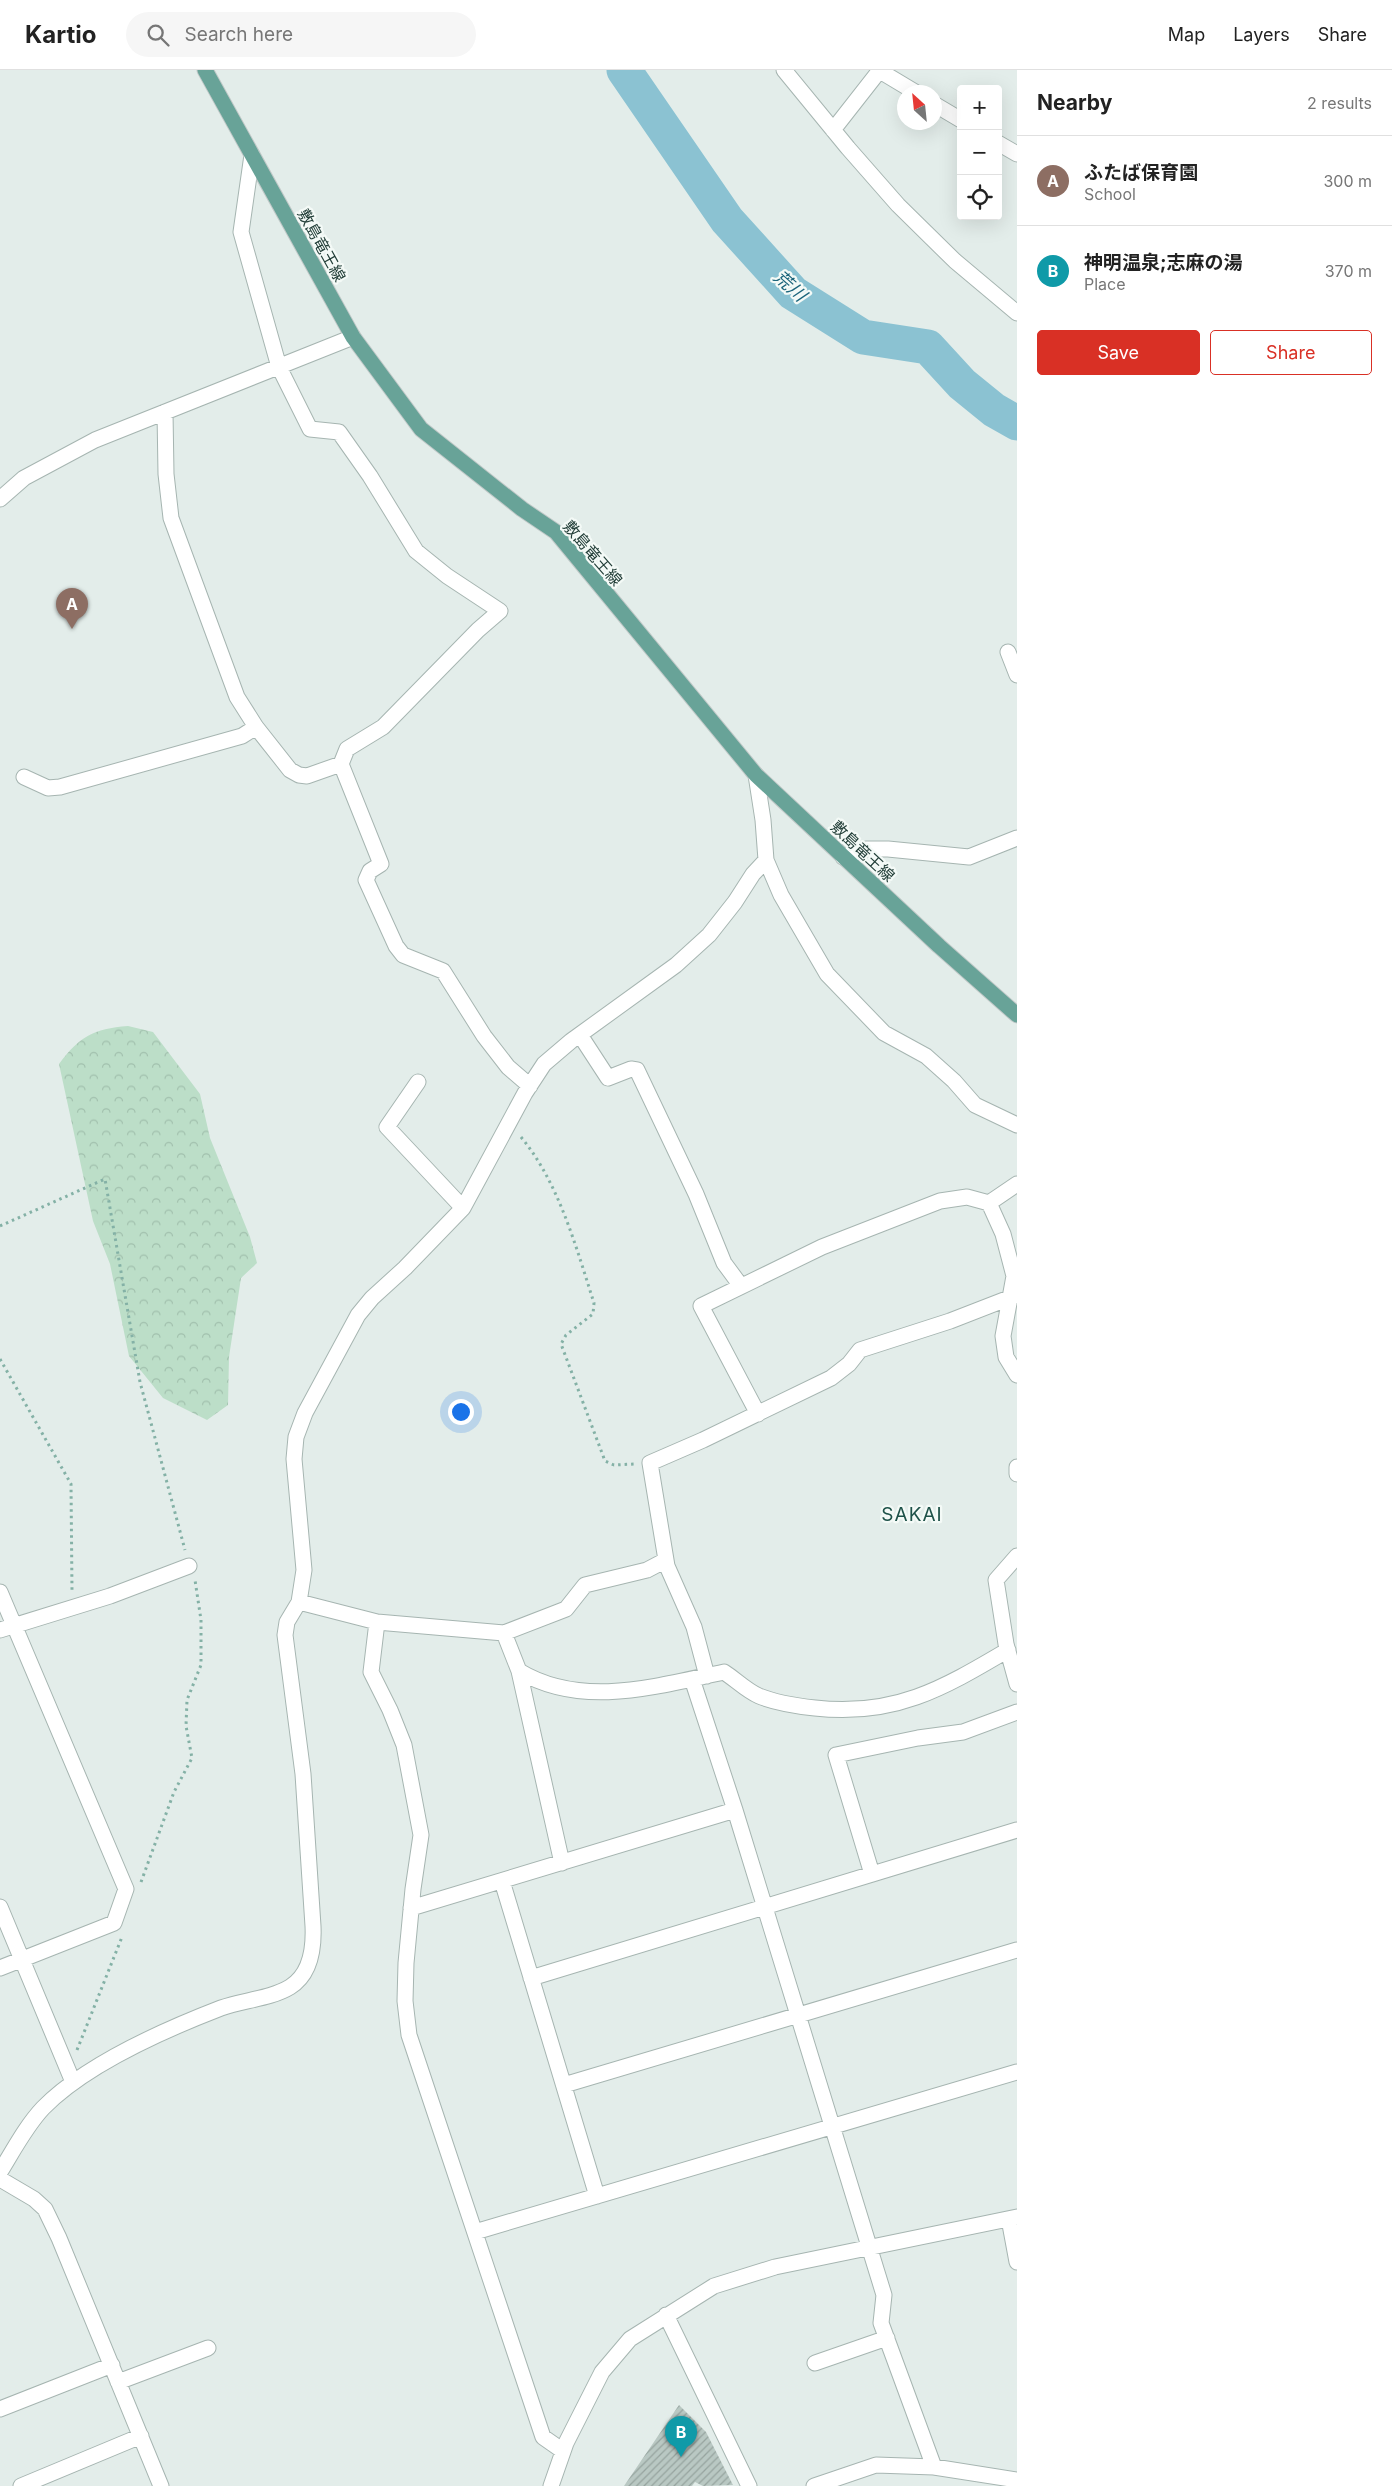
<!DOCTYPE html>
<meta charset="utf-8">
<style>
:root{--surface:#fff;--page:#f6f6f6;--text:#222;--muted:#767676;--line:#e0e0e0;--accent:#d93025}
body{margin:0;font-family:Inter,"Noto Sans JP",sans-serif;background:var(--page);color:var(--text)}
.controls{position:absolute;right:15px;top:15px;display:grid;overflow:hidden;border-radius:5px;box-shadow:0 5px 20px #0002}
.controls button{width:45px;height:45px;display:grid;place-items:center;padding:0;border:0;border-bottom:1px solid var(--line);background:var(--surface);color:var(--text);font:25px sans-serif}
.compass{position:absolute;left:897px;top:15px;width:45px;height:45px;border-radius:50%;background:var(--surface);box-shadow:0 5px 20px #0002;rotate:333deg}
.you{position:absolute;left:460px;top:1341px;width:18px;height:18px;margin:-12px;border:4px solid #fff;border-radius:50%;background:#1a73e8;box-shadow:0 0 0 8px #1a73e833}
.badge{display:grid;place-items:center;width:32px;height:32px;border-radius:50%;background:var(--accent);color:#fff;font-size:16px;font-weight:700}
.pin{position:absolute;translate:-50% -41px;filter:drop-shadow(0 1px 2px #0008)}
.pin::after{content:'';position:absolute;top:26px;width:18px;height:15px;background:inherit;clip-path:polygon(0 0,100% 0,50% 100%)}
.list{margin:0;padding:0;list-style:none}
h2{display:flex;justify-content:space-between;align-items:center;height:65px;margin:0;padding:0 20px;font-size:21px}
h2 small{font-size:16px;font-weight:400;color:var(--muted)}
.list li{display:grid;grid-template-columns:32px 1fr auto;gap:15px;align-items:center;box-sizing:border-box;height:90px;padding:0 20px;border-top:1px solid var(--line)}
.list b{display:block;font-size:19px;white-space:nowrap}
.list p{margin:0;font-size:16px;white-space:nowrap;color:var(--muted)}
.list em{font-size:16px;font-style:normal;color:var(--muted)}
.actions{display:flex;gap:10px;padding:15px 20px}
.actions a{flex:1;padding:11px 0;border:1px solid var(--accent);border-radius:5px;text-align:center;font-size:18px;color:var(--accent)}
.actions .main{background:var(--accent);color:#fff}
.icon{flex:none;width:28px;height:28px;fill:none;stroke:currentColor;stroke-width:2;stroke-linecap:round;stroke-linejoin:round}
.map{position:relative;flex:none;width:1017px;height:2416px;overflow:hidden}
header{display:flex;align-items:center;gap:30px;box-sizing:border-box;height:70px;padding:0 25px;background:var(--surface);border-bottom:1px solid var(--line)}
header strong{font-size:24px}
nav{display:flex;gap:28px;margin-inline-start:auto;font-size:18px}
.search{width:350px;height:45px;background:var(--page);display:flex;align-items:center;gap:12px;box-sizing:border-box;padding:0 18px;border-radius:28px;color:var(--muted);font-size:19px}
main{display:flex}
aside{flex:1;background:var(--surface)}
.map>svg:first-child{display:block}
</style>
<header>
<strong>Kartio</strong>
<div class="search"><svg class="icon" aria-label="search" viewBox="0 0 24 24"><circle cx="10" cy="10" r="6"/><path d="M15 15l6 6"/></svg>Search here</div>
<nav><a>Map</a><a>Layers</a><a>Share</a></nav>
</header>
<main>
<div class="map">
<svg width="1017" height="2416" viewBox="0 0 1017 2416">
<defs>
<pattern id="forest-crowns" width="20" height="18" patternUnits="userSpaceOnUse" patternTransform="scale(1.25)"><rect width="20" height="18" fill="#bcdec8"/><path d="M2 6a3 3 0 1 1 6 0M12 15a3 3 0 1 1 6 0" fill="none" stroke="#a1c0ad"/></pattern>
<pattern id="building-hatch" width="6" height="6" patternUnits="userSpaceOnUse" patternTransform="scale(1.25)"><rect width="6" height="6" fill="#b9c8c3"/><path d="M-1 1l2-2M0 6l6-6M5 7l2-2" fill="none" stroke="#96a49f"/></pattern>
</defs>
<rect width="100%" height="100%" fill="#e3edea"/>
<!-- forest -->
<path fill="url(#forest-crowns)" d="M128 956 153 962 200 1024 210 1068 250 1167 257 1193 241 1208 229 1287 228 1335 207 1350 163 1328 129 1286 110 1194 93 1151 59 994C80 966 93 959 128 956Z"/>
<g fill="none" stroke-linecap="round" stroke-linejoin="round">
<!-- river -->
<path stroke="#8bc2d2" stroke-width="35" d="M624 0 727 150 793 223 863 267 928 277 962 314 994 340 1017 353"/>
</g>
<!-- building -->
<path fill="url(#building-hatch)" d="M679 2335 706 2362 733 2415 703 2416 695 2412 692 2416H624Z"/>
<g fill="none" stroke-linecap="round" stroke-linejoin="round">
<defs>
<path id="minor" d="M784 0 848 78 898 135 955 191 1017 243
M880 1 915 22
M934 34 961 50
M833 60 880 0
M998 73 1017 84
M252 85 241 162 279 297 310 359 339 362 370 406 416 481 447 506 500 541 478 560 383 657 347 679 341 694
M165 342 166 404 171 448 237 627 256 657 290 700 299 705 307 706 341 694 381 794 370 801 366 810 396 876 403 885 443 901 484 966 508 997 530 1016
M0 429 24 408 95 370 353 267
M1008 582 1017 605
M756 705 763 750 766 790 781 825 827 904 884 963 926 986 954 1011 975 1035 1017 1055
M24 707 48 718 60 717 242 666 256 657
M843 787 866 779H888L969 787 1017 768
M580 965 608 1008 631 999 637 1000 696 1124 724 1193 741 1216
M418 1012 387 1057 463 1138
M989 1133 1003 1164 1014 1206 1003 1266 1006 1287 1017 1305
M758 1344 701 1236 822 1177 940 1131 967 1127 989 1133 1017 1114
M1017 1397V1404
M1017 1486 996 1510 1006 1574 1017 1614
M0 1522 126 1819 114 1853 0 1898
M299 1532 377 1552 504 1563 519 1601C582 1639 657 1616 724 1602 735 1609 747 1621 759 1626 776 1633 796 1636 815 1638 894 1647 942 1619 1008 1580
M377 1552 371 1602 390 1640 404 1675 421 1765 413 1819 406 1893 405 1931 409 1965 543 2367 563 2381
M0 1560 110 1526 189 1496
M504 1563 566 1539 585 1515 647 1500 666 1490
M519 1601 562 1793
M707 1606 694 1557 667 1496 650 1393 703 1370 831 1308 849 1294 860 1280 950 1251 1017 1225
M692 1609 735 1740 884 2225 881 2253 934 2397
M872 1804 836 1685 918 1668 963 1662 1017 1642
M502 1811 597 2126
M0 1837 73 2012
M411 1838 735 1740
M531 1908 1017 1760
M564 2015 1017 1880
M0 2102C13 2081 26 2056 43 2038 85 1995 164 1960 221 1938 243 1930 270 1929 290 1917 311 1904 314 1878 313 1856L303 1704 285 1565 287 1552 299 1532 304 1500 294 1389 296 1367 305 1343 358 1245 372 1228 405 1198 463 1138 525 1023 544 994 571 971 676 895 709 865 735 832 753 804 766 790
M0 2109 34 2129 45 2139 59 2168 161 2416
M1009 2149 1017 2192
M475 2162 1017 2002
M666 2245 749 2416
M815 2293 887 2268
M118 2312 208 2278
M0 2339 112 2295
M21 2416 141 2366
M551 2416 566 2373 602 2302 630 2269 714 2216 775 2197 1017 2147
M814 2416 876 2395 934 2397 1017 2410"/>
<path id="major" d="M205 0 353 267 421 359 522 439 556 462 756 705 939 876 1017 945"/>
</defs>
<!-- minor casing -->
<use href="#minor" stroke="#a6b5b1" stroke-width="17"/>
<!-- major casing -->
<use href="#major" stroke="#c1c9c8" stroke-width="17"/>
<!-- path -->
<path stroke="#84b1a6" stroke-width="3" stroke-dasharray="2.5 4" stroke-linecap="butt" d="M521 1067C559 1113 576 1177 594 1233L593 1244 566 1265 561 1274 605 1391 614 1395 634 1394
M0 1156 105 1109 140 1312 185 1480
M0 1289 71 1414 72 1521
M141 1812 174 1722 192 1688 186 1656 187 1630 201 1595V1550L195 1510
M77 1980 122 1867"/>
<!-- minor -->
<use href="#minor" stroke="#fff" stroke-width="15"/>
<!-- major -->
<use href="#major" stroke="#68a398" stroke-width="15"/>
</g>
<g text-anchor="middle" stroke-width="4.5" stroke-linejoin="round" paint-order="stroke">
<!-- street labels -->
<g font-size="16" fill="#233f39" stroke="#f4faf7">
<text transform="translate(322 175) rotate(61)" y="6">敷島竜王線</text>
<text transform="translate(593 483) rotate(49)" y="6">敷島竜王線</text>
<text transform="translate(863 781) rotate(43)" y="6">敷島竜王線</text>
</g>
<!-- water labels -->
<g font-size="18" font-style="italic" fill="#1c657c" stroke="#f4faf7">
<text transform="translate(790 216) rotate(42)" y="6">荒川</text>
</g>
<!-- quarter labels -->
<g font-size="19" letter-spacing="1" fill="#1e5249" stroke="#f4faf7">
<text x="912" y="1451">SAKAI</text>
</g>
</g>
</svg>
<div class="controls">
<button>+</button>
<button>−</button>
<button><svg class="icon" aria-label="locate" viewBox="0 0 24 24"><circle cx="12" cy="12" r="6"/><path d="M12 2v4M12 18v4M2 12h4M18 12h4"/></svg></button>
</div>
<svg class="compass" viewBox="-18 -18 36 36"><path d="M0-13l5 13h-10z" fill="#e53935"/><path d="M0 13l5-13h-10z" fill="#767676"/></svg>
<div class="you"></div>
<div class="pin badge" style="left:72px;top:559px;background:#8d6e63">A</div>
<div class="pin badge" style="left:681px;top:2387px;background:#0f9aa8">B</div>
</div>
<aside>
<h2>Nearby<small>2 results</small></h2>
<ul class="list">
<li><span class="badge" style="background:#8d6e63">A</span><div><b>ふたば保育園</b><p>School</p></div><em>300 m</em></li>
<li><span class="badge" style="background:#0f9aa8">B</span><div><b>神明温泉;志麻の湯</b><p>Place</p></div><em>370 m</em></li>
</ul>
<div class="actions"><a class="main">Save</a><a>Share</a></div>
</aside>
</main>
